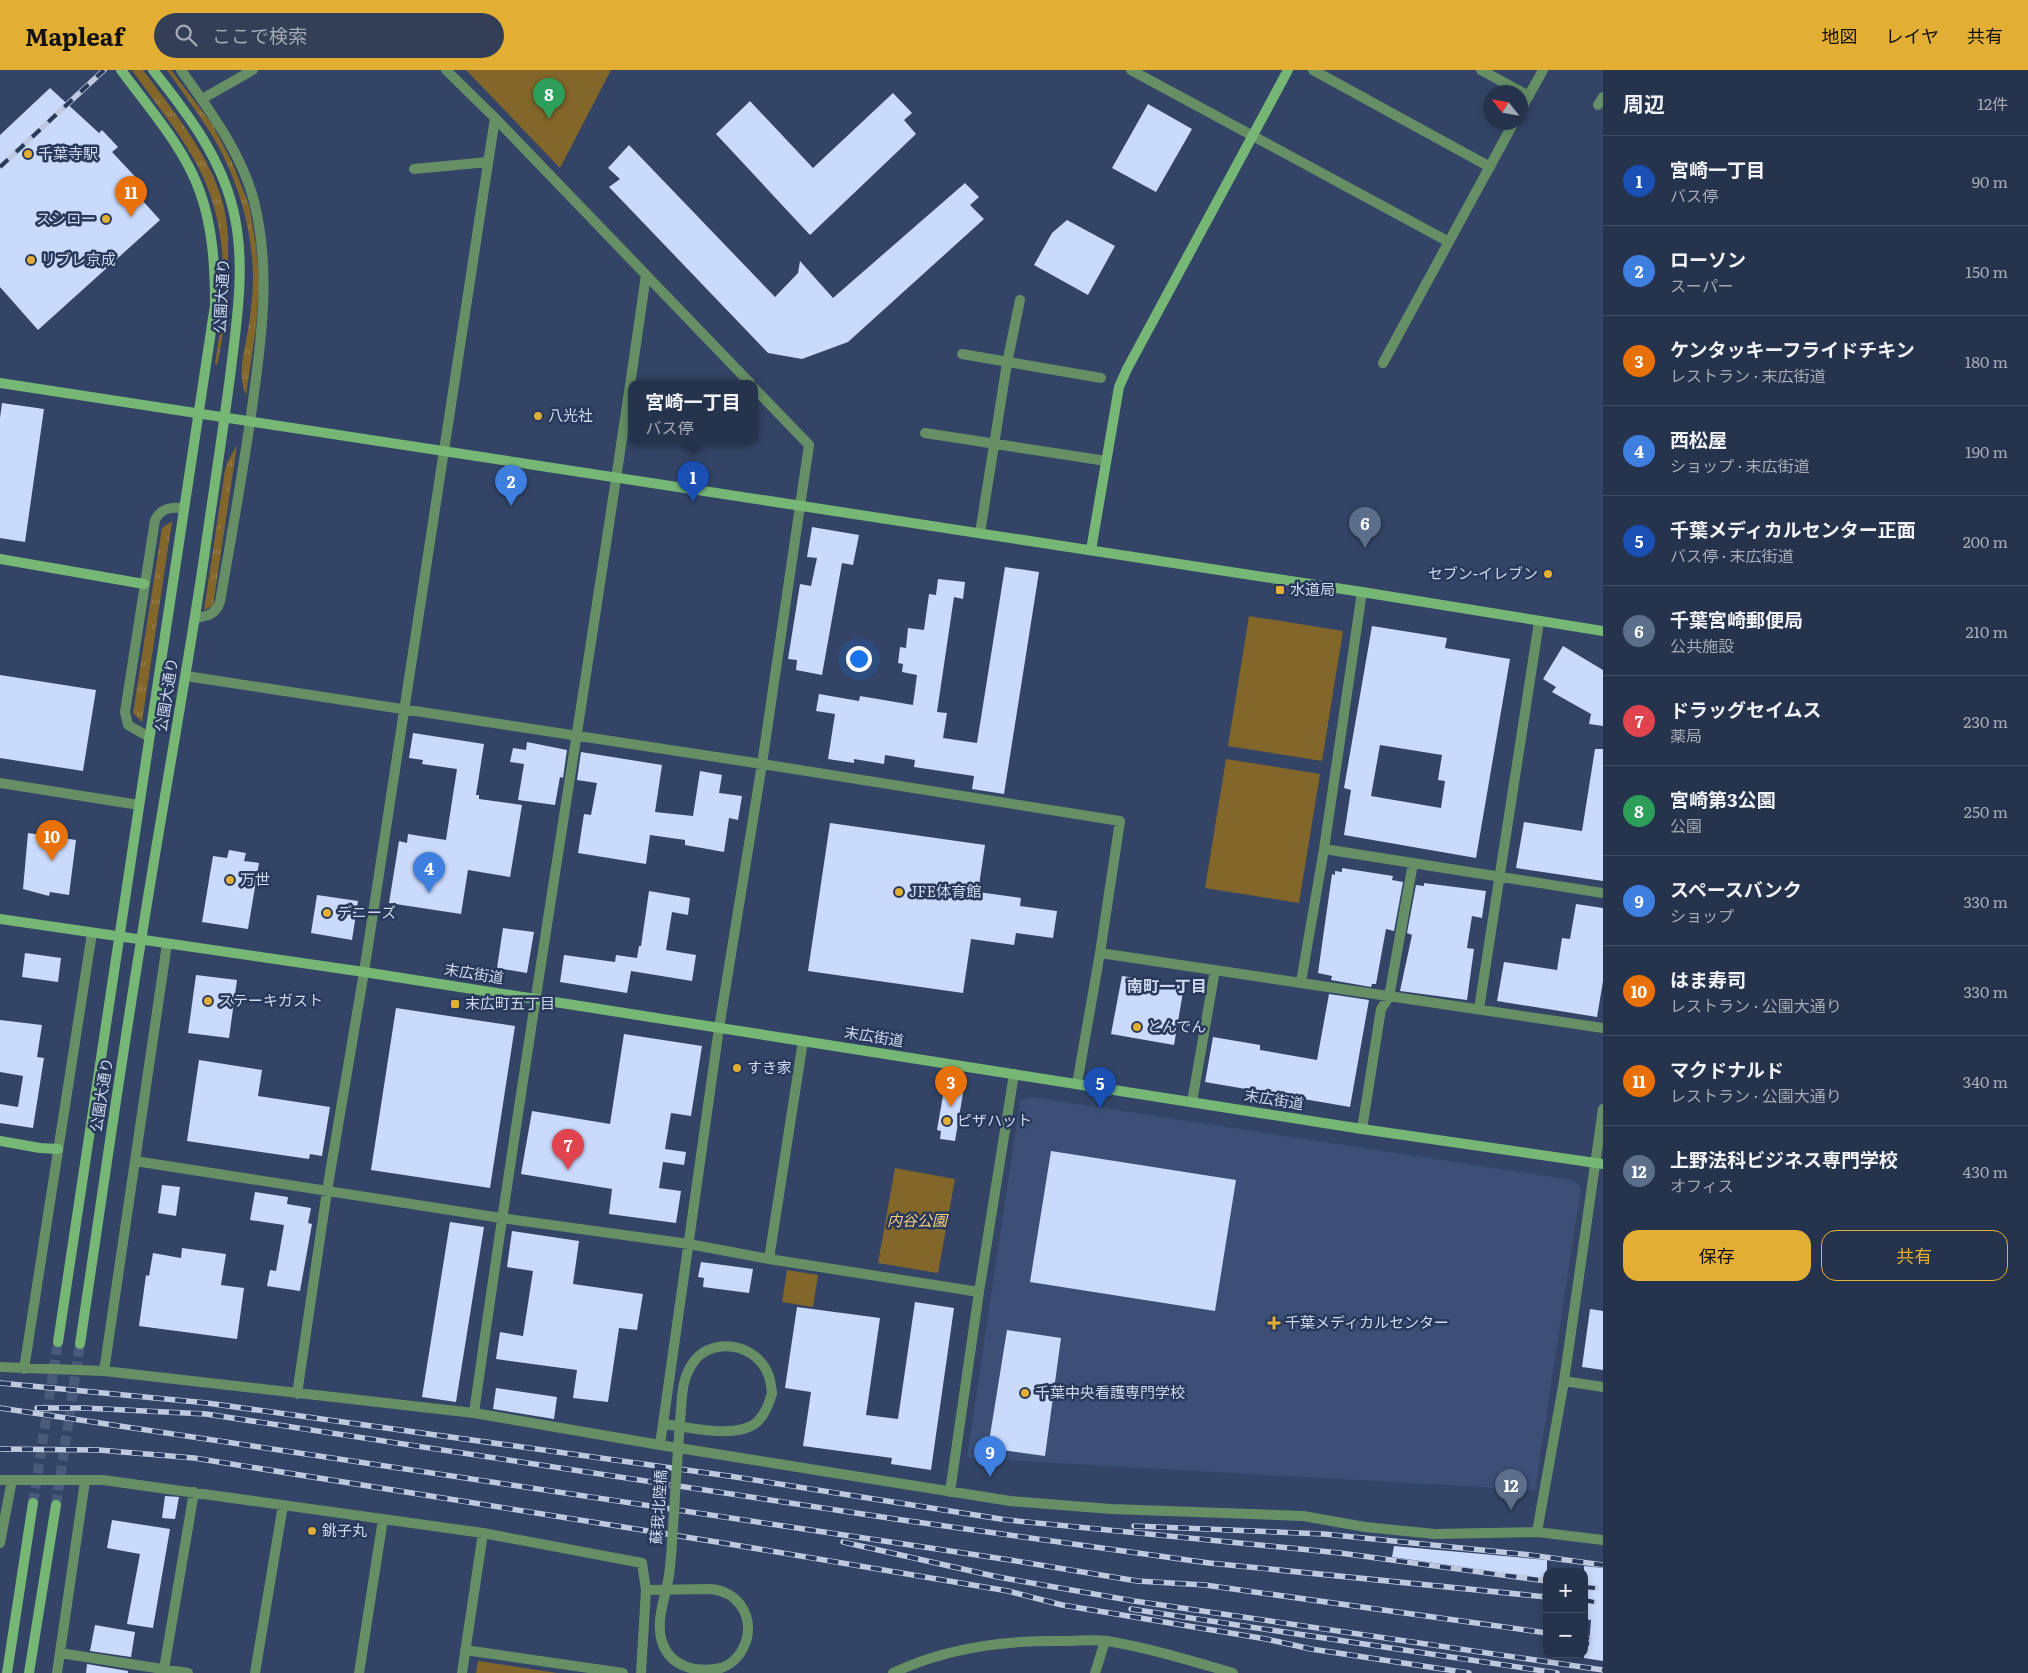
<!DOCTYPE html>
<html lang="ja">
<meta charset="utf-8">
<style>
:root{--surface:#26334c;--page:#323f56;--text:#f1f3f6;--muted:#a4aab5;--line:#424e64;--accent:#e2ae34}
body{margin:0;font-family:Literata,"Noto Sans JP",serif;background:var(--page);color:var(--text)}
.controls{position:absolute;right:15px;bottom:15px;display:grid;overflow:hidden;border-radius:10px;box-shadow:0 2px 8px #0003}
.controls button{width:45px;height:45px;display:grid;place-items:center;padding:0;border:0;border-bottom:1px solid var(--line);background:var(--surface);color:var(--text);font:25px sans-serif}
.compass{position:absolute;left:1483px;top:15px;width:45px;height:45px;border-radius:50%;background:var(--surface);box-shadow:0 2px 8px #0003;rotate:301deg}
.you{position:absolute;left:858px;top:588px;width:18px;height:18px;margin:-12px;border:4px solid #fff;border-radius:50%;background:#1a73e8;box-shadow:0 0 0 8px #1a73e833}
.badge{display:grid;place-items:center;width:32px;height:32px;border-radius:50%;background:var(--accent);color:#fff;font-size:16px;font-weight:700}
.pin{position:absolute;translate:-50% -41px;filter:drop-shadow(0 1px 2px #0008)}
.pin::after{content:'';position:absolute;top:26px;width:18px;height:15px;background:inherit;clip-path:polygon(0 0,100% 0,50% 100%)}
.popup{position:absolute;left:628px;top:310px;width:130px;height:65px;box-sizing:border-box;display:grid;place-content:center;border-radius:10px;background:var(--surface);filter:drop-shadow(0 1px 4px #0005);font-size:16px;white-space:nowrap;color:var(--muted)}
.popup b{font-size:19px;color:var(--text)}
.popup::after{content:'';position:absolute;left:50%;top:100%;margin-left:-10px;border:10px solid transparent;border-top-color:var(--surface)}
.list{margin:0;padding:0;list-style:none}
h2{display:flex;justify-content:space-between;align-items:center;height:65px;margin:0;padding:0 20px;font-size:21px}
h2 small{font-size:16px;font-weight:400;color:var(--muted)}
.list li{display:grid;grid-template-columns:32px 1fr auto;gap:15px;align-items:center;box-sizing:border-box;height:90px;padding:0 20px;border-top:1px solid var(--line)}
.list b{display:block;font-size:19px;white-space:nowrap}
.list p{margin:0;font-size:16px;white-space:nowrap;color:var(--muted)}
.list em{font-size:16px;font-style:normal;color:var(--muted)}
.actions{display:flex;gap:10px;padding:15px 20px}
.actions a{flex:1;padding:11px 0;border:1px solid var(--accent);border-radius:15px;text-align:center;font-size:18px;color:var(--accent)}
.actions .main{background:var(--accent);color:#111}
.icon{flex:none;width:28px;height:28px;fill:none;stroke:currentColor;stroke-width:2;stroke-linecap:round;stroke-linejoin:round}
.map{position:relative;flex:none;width:1603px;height:1603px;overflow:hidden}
header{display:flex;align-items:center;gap:30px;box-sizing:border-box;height:70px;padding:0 25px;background:var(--accent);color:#111}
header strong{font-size:24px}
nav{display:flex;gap:28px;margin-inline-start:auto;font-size:18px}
.search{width:350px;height:45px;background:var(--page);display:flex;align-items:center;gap:12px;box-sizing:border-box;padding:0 18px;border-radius:28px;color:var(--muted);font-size:19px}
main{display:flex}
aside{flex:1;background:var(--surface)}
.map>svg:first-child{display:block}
</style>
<header>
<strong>Mapleaf</strong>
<div class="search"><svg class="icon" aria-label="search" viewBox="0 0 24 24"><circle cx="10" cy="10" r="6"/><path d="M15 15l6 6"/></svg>ここで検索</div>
<nav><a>地図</a><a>レイヤ</a><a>共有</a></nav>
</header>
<main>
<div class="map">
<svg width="1603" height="1603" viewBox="0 0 1603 1603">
<defs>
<pattern id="grass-tufts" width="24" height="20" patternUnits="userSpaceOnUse" patternTransform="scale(1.25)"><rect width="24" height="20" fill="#836629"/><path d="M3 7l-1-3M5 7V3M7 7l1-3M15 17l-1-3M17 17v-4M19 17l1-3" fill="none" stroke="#998253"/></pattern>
</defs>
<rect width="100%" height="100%" fill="#346"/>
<!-- built -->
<path fill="#3c4f77" d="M1031 1027 1571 1110 1581 1117 1535 1420 967 1388 1020 1031Z"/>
<!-- grass -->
<path fill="url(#grass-tufts)" d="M132 0H143C176 45 223 100 227 157 229 176 228 196 227 215 226 241 223 269 217 295L215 294C227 222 231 149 191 84 174 55 151 28 132 0Z
M167 0H171L212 54 232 92 249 135 256 175 259 214 256 258 246 325C236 303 246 276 249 254 251 239 253 223 253 208 253 157 235 99 206 56 194 37 180 19 167 0Z
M237 375 213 536 204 540 225 400 228 391Z
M172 451 142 652 133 643 162 458Z"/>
<!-- green -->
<path fill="#836629" d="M466 0H611L560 98Z
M1249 546 1343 561 1322 691 1228 676Z
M1226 689 1320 704 1299 833 1205 818Z
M895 1098 955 1109 938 1203 878 1193Z
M787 1200 818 1205 813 1237 782 1232Z
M478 1591 557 1603H476Z"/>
<!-- building -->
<path fill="#c9dafc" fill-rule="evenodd" d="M50 18 99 63 102 60 118 77 112 82 142 114 134 121 160 150 38 260 0 217V65Z
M893 23 912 43 904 50 916 64 810 165 716 64 750 31 813 98Z
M1148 34 1192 59 1156 122 1112 98Z
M629 75 775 227 798 203 800 191 833 228 965 113 979 127 970 135 984 149 848 272 802 289 768 283 609 117 620 109 608 98Z
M1067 150 1115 176 1088 225 1034 195 1052 163Z
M2 333 44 339 25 472 0 468V348Z
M812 457 859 465 853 495 842 493 822 605 796 600 797 590 788 589 800 514 811 516 817 488 807 487Z
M1005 497 1039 502 1004 724 972 719 974 706 914 697 915 690 885 685 884 694 854 689V693L828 689 835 644 816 641 819 624 859 631 860 626 913 635 917 605 902 602 903 594 898 593 900 577 906 578 908 558 924 560 929 524 936 525 938 509 965 512 963 529 954 527 937 642 947 643 943 668 977 673Z
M1372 556 1447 568 1445 578 1510 589 1476 788 1344 765 1351 720 1344 718ZM1380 675 1442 685 1438 710 1445 711 1441 738 1371 726Z
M1563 576 1603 600V656L1589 654 1591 644 1552 622 1556 617 1543 609Z
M0 605 96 620 83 701 0 688Z
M413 663 484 674 476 725H479V729L522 735 510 807 468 800 461 844 389 833 399 771 407 773 408 764 446 770 457 699 422 694 423 690 409 688Z
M527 672 567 680 563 708 560 707 555 735 518 730 524 694 510 692 513 678 526 680Z
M1595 679H1603V811L1516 798 1524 752 1582 761Z
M581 682 662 695 655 742 693 746 700 701 722 705 719 723 742 726 738 750 729 748 724 782 685 775V770L650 765 646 794 578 783 584 744 591 745 597 713 577 710Z
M830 753 985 775 978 822 1021 828 1020 836 1057 841 1053 868 1016 863 1014 875 971 869 963 923 808 901Z
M28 763 76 770 69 825 50 822 49 826 23 819Z
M229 780 246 783 244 791 259 793 248 859 202 852 213 786 227 788Z
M1342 798 1393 806 1392 810 1403 812 1394 861 1386 859 1376 914H1372L1371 917 1331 910 1332 906 1318 903 1332 804 1335 805V801L1342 802Z
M1424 813 1486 821 1482 848 1472 846 1467 878 1474 879 1467 930 1400 921 1412 865 1407 863 1416 815 1424 816Z
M649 821 690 828 688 845 672 842 666 880 696 885 692 911 631 901 627 923 560 912 564 885 615 892 616 885 637 888 639 876H641Z
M317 825 358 831 352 870 311 863Z
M1576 834 1603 838V911L1597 947 1497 931 1504 892 1557 900 1562 868 1570 869Z
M503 858 534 862 527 903 497 898Z
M25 883 61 888 58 912 22 907Z
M196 905 237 910 229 968 188 963Z
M1122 906 1184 916 1174 975 1111 964Z
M1329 924 1369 930 1350 1037 1205 1012 1213 967 1260 975V980L1317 990Z
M396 938 515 956 490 1118 371 1100Z
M0 950 42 955 37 987 44 988 33 1058 0 1053V1034L18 1037 23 1006 0 1002Z
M624 964 702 976 691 1046 671 1043 665 1079 686 1082 684 1095 663 1092 659 1118 681 1121 676 1153 609 1144 612 1119 521 1104 532 1041 610 1054Z
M199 990 262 1000 258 1026 330 1037 322 1086 310 1084 309 1089 187 1071Z
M945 1014 964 1017 955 1071 940 1069 941 1061 937 1060Z
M1051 1081 1236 1110 1215 1241 1030 1212Z
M162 1115 180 1117 176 1146 158 1143Z
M255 1122 288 1127 287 1134 311 1138 308 1153 312 1154 300 1221 267 1216 270 1200 276 1201 284 1155 250 1150Z
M450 1152 484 1157 456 1332 422 1327Z
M512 1161 579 1171 573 1214 643 1224 637 1260 619 1258 608 1332 573 1328 577 1300 496 1289 500 1262 523 1266 533 1201 507 1197Z
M182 1178 226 1184 221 1215 244 1218 237 1269 139 1256 146 1205 149 1206 153 1183 181 1188Z
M701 1192 753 1199 749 1223 703 1217 704 1208 698 1207Z
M915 1232 954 1238 931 1400 891 1394 892 1388 803 1376 811 1322 785 1318 797 1237 880 1248 866 1345 898 1349Z
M1590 1239 1603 1241V1300L1582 1297Z
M1007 1260 1061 1268 1045 1386 988 1378Z
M496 1318 557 1327 554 1349 493 1339Z
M165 1426 179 1427 175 1449 162 1448Z
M112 1450 170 1459 153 1558 127 1554 140 1484 107 1478Z
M1394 1476 1547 1490V1509L1392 1487Z
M1584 1496 1603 1498V1591L1584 1588V1575L1589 1576 1591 1550 1584 1549Z
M95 1555 135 1562 131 1587 90 1581Z
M87 1594 128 1601V1603H86Z"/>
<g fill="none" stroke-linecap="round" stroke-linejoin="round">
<!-- secondary-tunnel -->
<path stroke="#4a5a7a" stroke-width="10" stroke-dasharray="10 5" stroke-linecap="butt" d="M33 1433 58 1272
M56 1435 80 1274"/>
<!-- street -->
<path stroke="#668f65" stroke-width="10" d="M181 0C210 41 241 82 254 131 270 195 263 258 254 323 245 393 232 462 220 532 215 545 208 546 195 548
M446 0 495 48 750 313
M1131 0 1449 172
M1313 0 1490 97
M1481 0 1529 26
M202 29 253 0
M1598 35 1603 27
M1520 41 1543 0
M414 99 488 92
M962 284 1101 308
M1383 293 1514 52
M925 363 1106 391
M980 463 1007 293 1020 230
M186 606 762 694 1120 751 1100 883 1077 1014
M149 667 128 655 125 642 155 450C161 438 171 437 183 438
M0 713 139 735
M1324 779 1603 823
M1100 883 1603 958
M1301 912 1324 779 1362 522
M1479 939 1539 552
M1192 1032 1215 900
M1362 1059 1381 939 1389 927 1413 793
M135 1091 501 1148 689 1174 769 1189 979 1222
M769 1189 803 971
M0 1297 104 1301 474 1343 660 1375 1010 1431 1111 1439 1303 1446 1365 1457 1435 1464 1537 1462 1603 1470
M24 1299 92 863
M104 1301 167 874
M1564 1311 1603 1317
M297 1324 327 1121 364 902 495 48
M474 1343C527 963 592 585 646 205
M663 1354C688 1357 738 1370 758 1351 766 1343 769 1333 772 1323
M660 1375 719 958 762 694 809 375 754 318
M0 1410H103L483 1463 642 1493 646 1520 641 1603
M950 1422 979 1222 1014 1004
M1537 1462 1564 1311 1603 1039
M0 1473 12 1410
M646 1520 711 1519C737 1522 752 1543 747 1568
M465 1580 623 1603
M60 1583 188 1603
M164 1599 194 1422
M57 1603 85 1411
M255 1603 283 1435
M359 1603 383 1449
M462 1603 483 1463
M893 1603C947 1577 1006 1570 1065 1571 1078 1571 1093 1569 1107 1571 1150 1578 1191 1591 1233 1603
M1095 1603 1105 1571"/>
<!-- secondary -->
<path stroke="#76b776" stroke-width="10" d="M0 313 1362 522 1603 561
M1091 480 1119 317 1127 299 1288 0
M0 489 144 514
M0 849 364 902 1362 1059 1603 1094
M0 1071 40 1078 58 1079
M58 1272 215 235C215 198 213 158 200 122 184 77 149 38 121 0
M80 1274C100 1140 119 1005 141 871 161 743 185 616 204 488 213 425 223 362 231 299 237 249 245 198 235 148 224 91 188 44 153 0
M7 1603 33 1433
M29 1603 56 1435"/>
<defs>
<path id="rail" d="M0 97 104 0
M0 1313 207 1333 729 1406 1007 1450 1340 1483 1547 1511
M0 1338 1010 1490 1137 1511 1205 1515 1547 1563
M37 1338H84L206 1344 902 1450 1209 1493 1547 1527
M0 1379 99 1380 194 1388 723 1473 1008 1521 1062 1535 1266 1569 1311 1579 1469 1603
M1134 1456 1324 1464 1530 1485 1603 1495
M843 1472 998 1507 1134 1531 1603 1600
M1584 1517 1596 1518
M1584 1530 1594 1532
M1131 1539 1557 1603
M1584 1568 1589 1569"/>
</defs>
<!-- rail casing -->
<use href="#rail" stroke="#becae0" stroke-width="5.5"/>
<!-- rail -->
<use href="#rail" stroke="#29395b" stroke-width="4" stroke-dasharray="11" stroke-linecap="butt"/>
<!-- street-bridge -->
<path stroke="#668f65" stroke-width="10" d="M747 1568C743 1582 735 1593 721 1598 697 1603 671 1598 662 1572 655 1551 666 1526 669 1505 672 1485 672 1464 674 1444 676 1405 679 1365 682 1326 683 1313 686 1301 695 1290 715 1266 757 1275 768 1304 771 1310 771 1317 772 1323"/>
</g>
<!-- markers -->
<g fill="#e2ae34" stroke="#29395b" stroke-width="2">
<circle cx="28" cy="84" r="5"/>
<circle cx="106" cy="149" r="5"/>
<circle cx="31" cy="190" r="5"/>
<circle cx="538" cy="346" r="5"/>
<circle cx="1548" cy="504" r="5"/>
<rect x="1275" y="515" width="10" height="10" rx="2.5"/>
<circle cx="230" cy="810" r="5"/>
<circle cx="899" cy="822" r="5"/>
<circle cx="327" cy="843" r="5"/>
<circle cx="208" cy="931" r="5"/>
<rect x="450" y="929" width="10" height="10" rx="2.5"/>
<circle cx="1137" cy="957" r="5"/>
<circle cx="737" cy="998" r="5"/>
<circle cx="947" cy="1051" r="5"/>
<path d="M1271.5 1245.5h5v5h5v5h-5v5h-5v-5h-5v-5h5z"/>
<circle cx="1025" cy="1323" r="5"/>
<circle cx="312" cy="1461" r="5"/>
</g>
<g text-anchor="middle" stroke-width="5" stroke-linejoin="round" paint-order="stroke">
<!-- poi labels -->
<g font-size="15" fill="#ced9ee" stroke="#29395b" text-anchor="start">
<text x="38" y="89">千葉寺駅</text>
<text x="96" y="154" text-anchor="end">スシロー</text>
<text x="41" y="195">リブレ京成</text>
<text x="548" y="351">八光社</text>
<text x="1538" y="509" text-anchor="end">セブン-イレブン</text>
<text x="1290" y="525">水道局</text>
<text x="240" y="815">万世</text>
<text x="909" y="827">JFE体育館</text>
<text x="337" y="848">デニーズ</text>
<text x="218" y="936">ステーキガスト</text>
<text x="465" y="939">末広町五丁目</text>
<text x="1147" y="962">とんでん</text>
<text x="747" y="1003">すき家</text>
<text x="957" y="1056">ピザハット</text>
<text x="1285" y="1258">千葉メディカルセンター</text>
<text x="1035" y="1328">千葉中央看護専門学校</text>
<text x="322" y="1466">銚子丸</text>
</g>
<!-- street labels -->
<g font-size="15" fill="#ced9ee" stroke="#29395b">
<text transform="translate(222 226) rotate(-87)" y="5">公園大通り</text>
<text transform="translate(167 625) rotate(-81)" y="5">公園大通り</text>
<text transform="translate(474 904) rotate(9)" y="5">末広街道</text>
<text transform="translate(874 967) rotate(9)" y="5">末広街道</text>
<text transform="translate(102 1025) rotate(-81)" y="5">公園大通り</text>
<text transform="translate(1274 1030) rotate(9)" y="5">末広街道</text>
<text transform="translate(659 1437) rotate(-86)" y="5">蘇我北陸橋</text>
</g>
<!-- park labels -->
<g font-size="15" font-style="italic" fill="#f9d07d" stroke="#29395b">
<text x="917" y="1156">内谷公園</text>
</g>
<!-- neighbourhood labels -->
<g font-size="16" font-weight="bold" fill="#ced9ee" stroke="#29395b">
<text x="1167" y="922">南町一丁目</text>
</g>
</g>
</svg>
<div class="controls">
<button>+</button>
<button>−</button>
</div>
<svg class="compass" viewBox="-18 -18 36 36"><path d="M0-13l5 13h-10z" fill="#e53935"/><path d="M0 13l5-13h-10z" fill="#a4aab5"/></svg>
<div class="you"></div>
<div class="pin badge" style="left:693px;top:432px;background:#1a4fb4">1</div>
<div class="popup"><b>宮崎一丁目</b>バス停</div>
<div class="pin badge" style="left:511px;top:436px;background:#3f7fe0">2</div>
<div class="pin badge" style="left:951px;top:1037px;background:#e8710a">3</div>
<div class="pin badge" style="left:429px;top:823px;background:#3f7fe0">4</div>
<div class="pin badge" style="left:1100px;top:1038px;background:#1a4fb4">5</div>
<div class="pin badge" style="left:1365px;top:478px;background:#5c6f8a">6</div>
<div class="pin badge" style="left:568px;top:1100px;background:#e0444e">7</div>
<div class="pin badge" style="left:549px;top:49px;background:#2e9e5b">8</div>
<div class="pin badge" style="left:990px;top:1407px;background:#3f7fe0">9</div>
<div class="pin badge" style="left:52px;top:791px;background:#e8710a">10</div>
<div class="pin badge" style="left:131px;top:147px;background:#e8710a">11</div>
<div class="pin badge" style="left:1511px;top:1440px;background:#5c6f8a">12</div>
</div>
<aside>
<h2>周辺<small>12件</small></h2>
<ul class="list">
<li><span class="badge" style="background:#1a4fb4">1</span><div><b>宮崎一丁目</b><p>バス停</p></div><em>90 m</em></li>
<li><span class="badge" style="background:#3f7fe0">2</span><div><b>ローソン</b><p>スーパー</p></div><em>150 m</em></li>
<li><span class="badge" style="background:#e8710a">3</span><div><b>ケンタッキーフライドチキン</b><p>レストラン · 末広街道</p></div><em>180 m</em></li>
<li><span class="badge" style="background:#3f7fe0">4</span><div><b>西松屋</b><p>ショップ · 末広街道</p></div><em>190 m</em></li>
<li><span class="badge" style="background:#1a4fb4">5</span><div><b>千葉メディカルセンター正面</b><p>バス停 · 末広街道</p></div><em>200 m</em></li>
<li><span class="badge" style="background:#5c6f8a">6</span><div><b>千葉宮崎郵便局</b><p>公共施設</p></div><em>210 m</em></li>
<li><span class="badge" style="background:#e0444e">7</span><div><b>ドラッグセイムス</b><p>薬局</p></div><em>230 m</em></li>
<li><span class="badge" style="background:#2e9e5b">8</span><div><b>宮崎第3公園</b><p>公園</p></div><em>250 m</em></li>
<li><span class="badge" style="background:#3f7fe0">9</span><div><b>スペースバンク</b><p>ショップ</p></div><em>330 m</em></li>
<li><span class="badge" style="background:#e8710a">10</span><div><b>はま寿司</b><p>レストラン · 公園大通り</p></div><em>330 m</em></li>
<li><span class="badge" style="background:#e8710a">11</span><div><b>マクドナルド</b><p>レストラン · 公園大通り</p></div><em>340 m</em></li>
<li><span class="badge" style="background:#5c6f8a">12</span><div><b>上野法科ビジネス専門学校</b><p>オフィス</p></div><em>430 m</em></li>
</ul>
<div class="actions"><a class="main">保存</a><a>共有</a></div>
</aside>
</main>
